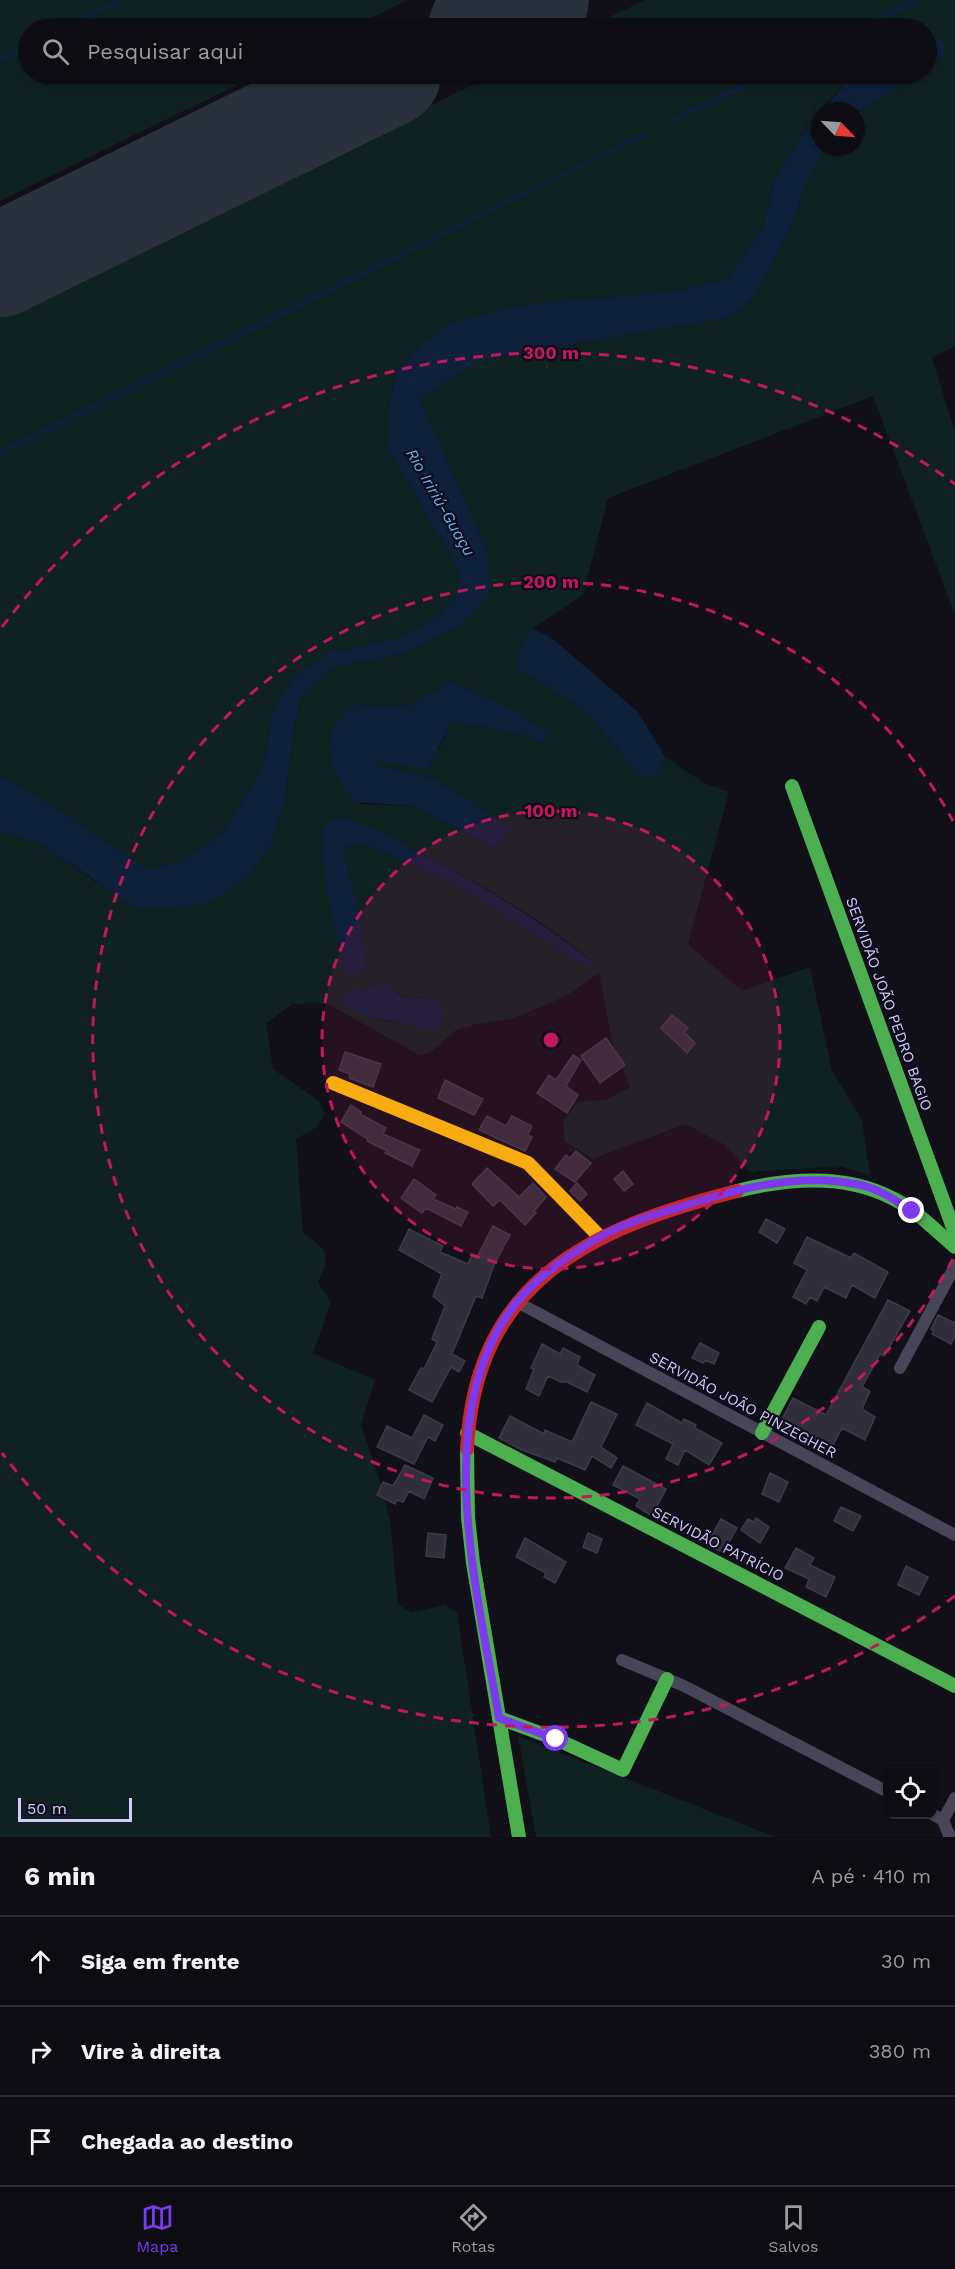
<!DOCTYPE html>
<html lang="pt">
<meta charset="utf-8">
<style>
:root{--surface:#0d0c12;--page:#16151b;--text:#f1f3f6;--muted:#9a9b9f;--line:#2d2c32;--accent:#7c3aed}
body{margin:0;font-family:"Work Sans",sans-serif;background:var(--page);color:var(--text)}
.controls{position:absolute;right:18px;bottom:18px;display:grid;overflow:hidden;border-radius:12px;box-shadow:0 2px 4px #0004}
.controls button{width:54px;height:54px;display:grid;place-items:center;padding:0;border:0;border-bottom:2px solid var(--line);background:var(--surface);color:var(--text);font:30px sans-serif}
.compass{position:absolute;left:811px;top:102px;width:54px;height:54px;border-radius:50%;background:var(--surface);box-shadow:0 2px 4px #0004;rotate:115deg}
.scale{position:absolute;left:18px;bottom:15px;width:114px;box-sizing:border-box;padding-left:6px;border:3px solid #d0cbfa;border-top:0;font-size:16px;line-height:21px;white-space:nowrap;color:#d0cbfa;-webkit-text-stroke:4px #0f0d1b;paint-order:stroke}
.stop{position:absolute;width:18px;height:18px;margin:-14px;border:4px solid #7c3aed;border-radius:50%;background:#fff}
.stop.end{background:#7c3aed;border-color:#fff;box-shadow:0 2px 6px #0008}
.list{margin:0;padding:0;list-style:none}
h2{display:flex;justify-content:space-between;align-items:center;height:78px;margin:0;padding:0 24px;font-size:26px}
h2 small{font-size:20px;font-weight:400;color:var(--muted)}
.list li{display:grid;grid-template-columns:39px 1fr auto;gap:18px;align-items:center;box-sizing:border-box;height:90px;padding:0 24px;border-top:2px solid var(--line)}
.list b{display:block;font-size:22px;white-space:nowrap}
.list em{font-size:20px;font-style:normal;color:var(--muted)}
.icon{flex:none;width:33px;height:33px;fill:none;stroke:currentColor;stroke-width:2;stroke-linecap:round;stroke-linejoin:round}
.map{position:relative;flex:none;width:955px;height:1837px;overflow:hidden}
.search{position:absolute;background:var(--surface);box-shadow:0 2px 4px #0004;left:18px;right:18px;top:18px;height:66px;display:flex;align-items:center;gap:15px;box-sizing:border-box;padding:0 21px;border-radius:33px;color:var(--muted);font-size:22px}
.sheet{height:348px;background:var(--surface)}
nav{display:flex;justify-content:space-around;align-items:center;box-sizing:border-box;height:84px;border-top:2px solid var(--line);background:var(--surface);font-size:16px;color:var(--muted)}
nav a{display:grid;justify-items:center;gap:3px}
nav .on{color:var(--accent)}
.map>svg:first-child{display:block}
</style>
<div class="map">
<svg width="955" height="1837" viewBox="0 0 955 1837">
<rect width="100%" height="100%" fill="#111018"/>
<!-- green -->
<path fill="#102122" fill-rule="evenodd" d="M0 0H408L350 28H28V74H259L0 201Z
M645 0H955V346L932 358 955 432V615L873 396 608 498 583 595 533 628 516 668 585 710 643 779 657 775 665 757 704 783 729 792 688 944 742 991 810 967 832 1071 862 1120 870 1175 840 1166 751 1172 723 1144 685 1124 593 1159 565 1141 563 1121 578 1102 606 1100 630 1087 612 1041 599 973 568 995 512 1019 477 1024 456 1030 431 1052 419 1055 326 1003 292 1004 266 1024 273 1069 319 1101 325 1114 317 1127 296 1139 303 1233 318 1244 325 1252V1266L318 1283 331 1302 313 1353 375 1380 361 1425 379 1478 390 1520 398 1604 411 1613 444 1605 457 1612 491 1837H0V831L41 844 99 884 243 882 271 846 285 802 294 729 301 697 333 668 402 654 458 627 489 594 488 552 420 399 479 361 731 317 751 300 790 231 807 181 826 147H856V114L862 109 922 74H926L927 70 944 55 929 39H927L926 28H587ZM451 681 511 709 548 731 543 742 527 736 452 721 438 751 379 761 377 765 435 779 510 829 495 848 413 806 360 804 354 704 372 707 413 705ZM341 817C371 826 400 842 428 857 487 888 547 922 597 965H582L458 886 390 855 359 843 347 846 343 851 361 917 367 968 340 948ZM382 984C390 986 393 991 400 994 407 998 417 997 425 998L401 1024 367 1016 356 1009 348 990H360Z
M495 74H853L820 111 801 136 775 180 762 230 729 278 678 291 524 305 419 346 397 371 388 409V448L454 562 460 578 455 597 442 613 404 637 328 653 271 713 269 740 261 770 226 829 204 847 177 863 147 869 49 804 9 780 0 779V317Z
M518 1736 775 1837H536Z"/>
<!-- water -->
<path fill="#0f203a" d="M927 39 944 43V55L927 70Z
M853 74H922L862 109 856 114V111H822Z
M820 113V147H826L807 181 790 231 751 300 731 317 479 361 420 399 488 552 490 594 459 627 402 654 333 668 301 697 294 729 285 802 271 846 243 882 204 905 138 909 41 844 0 831V779L9 780 49 804 147 869 177 863 204 847 226 829 261 770 269 740 271 713 295 677 328 653 404 637 442 613 455 596 460 578 454 562 388 448V409L397 371 419 346 449 324 524 305 678 291 729 278 762 230 775 180 801 136Z
M533 628 554 640 638 712 665 757 657 775 643 779 585 710 516 668 521 648Z
M451 681 511 709 548 731 543 742 527 736 452 721 427 770 379 761 377 765 435 779 511 829 495 848 413 806 355 802C341 783 321 755 333 730 338 721 347 712 354 704L372 707 413 705Z
M341 817C370 825 398 841 424 855 487 888 541 922 597 965L591 968 582 965 458 886 390 855 360 843 347 846 343 851 361 917 367 968 360 973 348 975C340 947 312 851 325 826 328 820 335 819 341 817Z
M382 984 391 986 398 994 407 997 425 998 443 1005C446 1017 444 1022 434 1030L367 1016 341 1003 342 996 348 990H360Z"/>
<g fill="none" stroke-linecap="round" stroke-linejoin="round">
<!-- stream -->
<path stroke="#0f203a" stroke-width="4.5" d="M62 28 121 0
M859 28 917 0
M0 59 17 51
M672 121 768 74
M0 453 645 134"/>
<!-- runway -->
<path stroke="#28313c" stroke-width="104" d="M480 28 537 0
M0 265 389 74"/>
</g>
<!-- building -->
<path fill="#2f2e3a" stroke="#3c3a4b" stroke-width="1.5" d="M672 1015 688 1028 684 1032 695 1043 687 1053 661 1028Z
M606 1038 625 1065 600 1083 581 1056Z
M345 1052 381 1064 373 1087 349 1078 350 1074 339 1070Z
M573 1055 581 1060 566 1086 578 1095 567 1113 537 1093 549 1075 556 1080Z
M445 1080 483 1099 474 1115 438 1098Z
M351 1105 361 1112 360 1114 386 1128 383 1134 420 1150 412 1166 385 1153 387 1151 367 1141 368 1139 341 1122Z
M487 1116 506 1126 512 1116 532 1126 528 1135 532 1137 525 1151 479 1130Z
M576 1151 591 1163 575 1182 555 1169 566 1155 570 1158Z
M487 1168 519 1197 533 1183 546 1197 534 1211 536 1213 525 1225 500 1200 493 1206 472 1184Z
M623 1171 633 1184 624 1191 614 1179Z
M414 1179 436 1195 433 1199 456 1209 457 1207 468 1212 461 1226 426 1208 422 1213 401 1198Z
M577 1183 587 1194 580 1201 570 1191Z
M766 1219 785 1229 777 1243 759 1232Z
M493 1226 510 1235 494 1265 482 1298 476 1296 452 1354 465 1361 459 1372 451 1367 432 1402 409 1390 421 1368 424 1369 437 1342 432 1339 445 1306 433 1296 442 1274 399 1250 409 1229 443 1246 440 1252 468 1264 472 1255 477 1257Z
M807 1237 851 1258 854 1253 888 1272 875 1298 852 1285 846 1298 824 1287 817 1301 810 1297 806 1304 793 1297 807 1270 794 1263Z
M888 1300 910 1311 884 1356 880 1354 862 1387 870 1391 862 1409 875 1417 865 1440 842 1428 830 1451 810 1440 811 1437 780 1423 793 1398 826 1415Z
M938 1315 955 1323V1336L951 1344 932 1334 934 1330 931 1329Z
M700 1343 719 1353 714 1364 705 1360 703 1363 692 1358Z
M542 1344 560 1354 563 1348 580 1357 577 1365 595 1375 587 1392 567 1382H561L548 1376 539 1396 526 1389 534 1369 531 1368Z
M591 1402 617 1414 601 1447 617 1458 611 1468 592 1456 585 1470 557 1458 555 1462 522 1450 499 1438 510 1416 544 1434 545 1430 572 1442Z
M647 1403 682 1423 684 1419 696 1425 695 1428 722 1443 709 1465 685 1450 678 1465 666 1459 673 1444 636 1425Z
M424 1415 443 1425 435 1441 428 1437 414 1464 377 1447 387 1426 412 1438Z
M405 1465 433 1478 424 1499 409 1491 403 1502 397 1500 395 1504 377 1495 383 1482 393 1486Z
M623 1466 666 1489 652 1516 636 1506 640 1499 613 1485Z
M770 1473 788 1482 779 1502 762 1494Z
M841 1507 861 1516 853 1531 834 1521Z
M756 1518 769 1527 760 1543 741 1530 748 1519 754 1522Z
M721 1519 737 1528 723 1553 707 1544Z
M428 1533 446 1535 444 1558 426 1556Z
M588 1533 602 1539 597 1553 583 1547Z
M525 1538 566 1562 555 1583 544 1577 546 1573 516 1557Z
M796 1548 814 1558 810 1565 835 1577 826 1597 806 1587 809 1579 785 1568Z
M906 1566 928 1577 919 1595 898 1585Z"/>
<g fill="none" stroke-linecap="round" stroke-linejoin="round">
<!-- street -->
<path stroke="#464658" stroke-width="12" d="M517 1302 955 1535
M900 1368 955 1266
M622 1660 684 1686 888 1792
M932 1814 943 1820 948 1833 952 1837
M943 1820 955 1798"/>
<!-- fast -->
<path stroke="#4caf50" stroke-width="14" d="M792 786 955 1233
M737 1191C788 1178 846 1173 894 1199 917 1211 935 1230 955 1247
M467 1433 955 1686
M762 1433 819 1327
M467 1449 468 1517 473 1563 519 1837
M499 1718 556 1739 623 1770 667 1679"/>
<!-- slow -->
<path stroke="#ffc107" stroke-width="14" d="M333 1083 528 1163 600 1237"/>
<!-- jam -->
<path stroke="#c62828" stroke-width="14" d="M467 1449C475 1281 591 1228 737 1191"/>
</g>
<g fill="none" stroke-linecap="round" stroke-linejoin="round">
<!-- route -->
<path stroke="#7c3aed" stroke-width="8" d="M556 1739 499 1718C478 1593 428 1411 517 1302 538 1276 569 1255 598 1238 629 1220 666 1212 700 1201 750 1185 808 1173 860 1185 880 1189 896 1201 912 1211"/>
</g>
<!-- distance rings -->
<circle cx="551" cy="1040" r="229" fill="#c2185b" fill-opacity=".12"/>
<g fill="none" stroke="#c2185b" stroke-width="3" stroke-dasharray="10 8">
<circle cx="551" cy="1040" r="229"/>
<path d="M953 1259A458 458 0 1 1 953 821"/>
<path d="M955 1596A687 687 0 0 1 2 1453M2 627A687 687 0 0 1 955 484"/>
</g>
<g text-anchor="middle" stroke-width="4.5" stroke-linejoin="round" paint-order="stroke">
<!-- street labels -->
<g font-size="15" fill="#d0cbfa" stroke="#0f0d1b">
<text transform="translate(889 1004) rotate(70)" y="5">SERVIDÃO JOÃO PEDRO BAGIO</text>
<text transform="translate(743 1405) rotate(28)" y="5">SERVIDÃO JOÃO PINZEGHER</text>
<text transform="translate(718 1544) rotate(27)" y="5">SERVIDÃO PATRÍCIO</text>
</g>
<!-- water labels -->
<g font-size="16" font-style="italic" fill="#63b3f1" stroke="#0f0d1b">
<text transform="translate(441 502) rotate(60)" y="6">Rio Iririú-Guaçu</text>
</g>
</g>
<circle cx="551" cy="1040" r="9" fill="#c2185b" stroke="#0f0d1b" stroke-width="3"/>
<g font-size="18" text-anchor="middle" font-weight="bold" fill="#c2185b" stroke="#0f0d1b" stroke-width="4.5" stroke-linejoin="round" paint-order="stroke">
<text x="551" y="359">300 m</text>
<text x="551" y="588">200 m</text>
<text x="551" y="817">100 m</text>
</g>
</svg>
<div class="controls">
<button><svg class="icon" aria-label="locate" viewBox="0 0 24 24"><circle cx="12" cy="12" r="6"/><path d="M12 2v4M12 18v4M2 12h4M18 12h4"/></svg></button>
</div>
<svg class="compass" viewBox="-18 -18 36 36"><path d="M0-13l5 13h-10z" fill="#e53935"/><path d="M0 13l5-13h-10z" fill="#9a9b9f"/></svg>
<div class="scale">50 m</div>
<div class="stop" style="left:556px;top:1739px"></div>
<div class="stop end" style="left:912px;top:1211px"></div>
<div class="search"><svg class="icon" aria-label="search" viewBox="0 0 24 24"><circle cx="10" cy="10" r="6"/><path d="M15 15l6 6"/></svg>Pesquisar aqui</div>
</div>
<section class="sheet">
<h2>6 min<small>A pé · 410 m</small></h2>
<ul class="list">
<li><svg class="icon" aria-label="ahead" viewBox="0 0 24 24"><path d="M12 20V5M6 11l6-6 6 6"/></svg><div><b>Siga em frente</b></div><em>30 m</em></li>
<li><svg class="icon" aria-label="right" viewBox="0 0 24 24"><path d="M7 20v-9h11M14 6l5 5-5 5"/></svg><div><b>Vire à direita</b></div><em>380 m</em></li>
<li><svg class="icon" aria-label="arrive" viewBox="0 0 24 24"><path d="M6 21V4h12l-3 4 3 4H6"/></svg><div><b>Chegada ao destino</b></div></li>
</ul>
</section>
<nav>
<a class="on"><svg class="icon" aria-label="map" viewBox="0 0 24 24"><path d="M3 6l6-2 6 2 6-2v14l-6 2-6-2-6 2zM9 4v14M15 6v14"/></svg>Mapa</a>
<a><svg class="icon" aria-label="directions" viewBox="0 0 24 24"><path d="M12 3l9 9-9 9-9-9zM9 14v-3h6M13 9l2 2-2 2"/></svg>Rotas</a>
<a><svg class="icon" aria-label="saved" viewBox="0 0 24 24"><path d="M7 4h10v16l-5-4-5 4z"/></svg>Salvos</a>
</nav>
